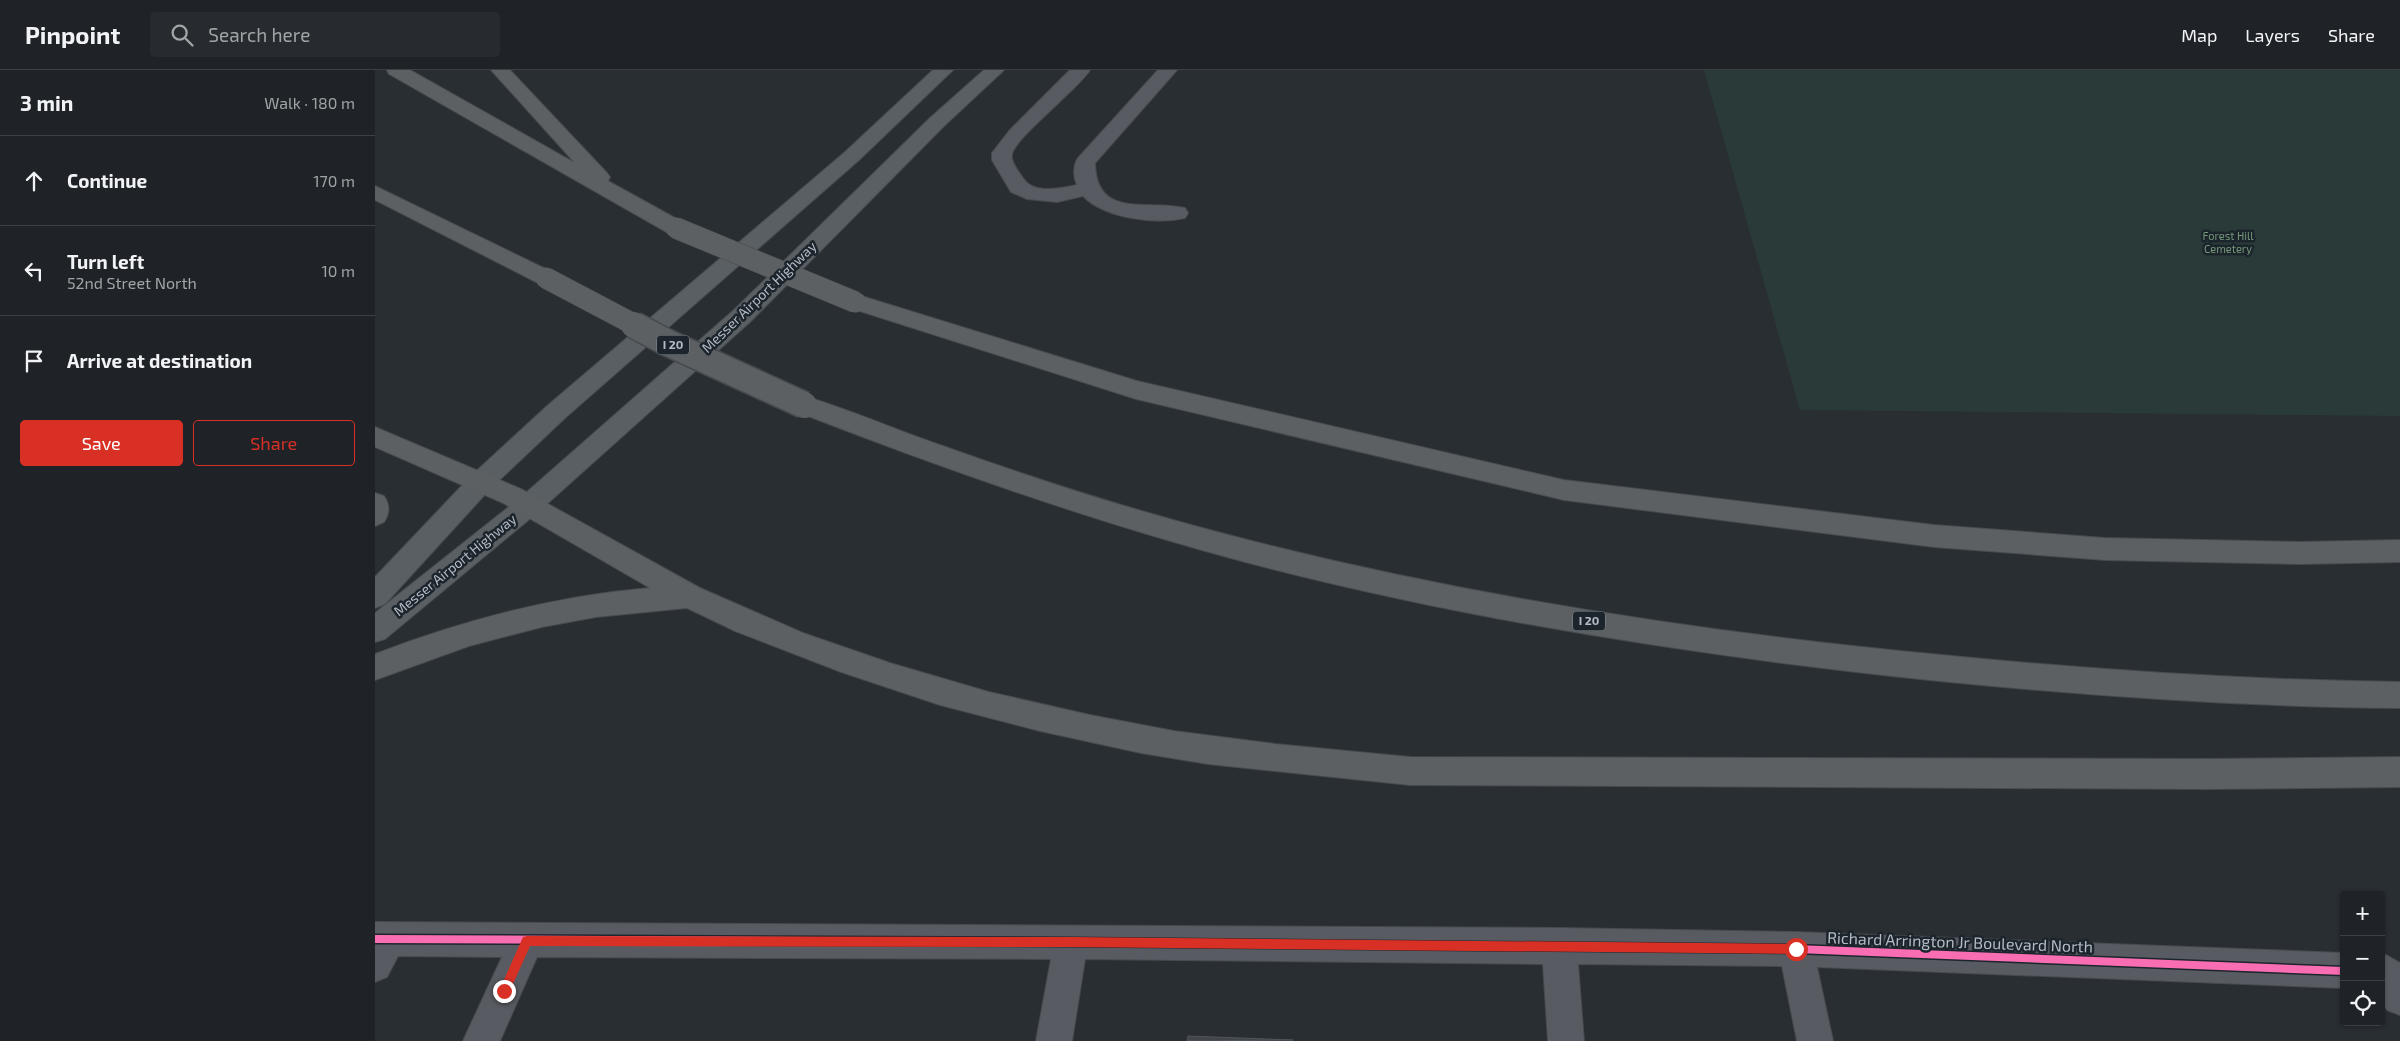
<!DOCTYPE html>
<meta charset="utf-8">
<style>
:root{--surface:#1f2226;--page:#272a2e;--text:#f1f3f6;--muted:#a1a4a7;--line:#3c3f43;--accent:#d93025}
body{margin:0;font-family:"Exo 2",sans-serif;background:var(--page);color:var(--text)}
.controls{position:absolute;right:15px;bottom:15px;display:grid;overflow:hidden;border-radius:5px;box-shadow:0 1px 4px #0004}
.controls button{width:45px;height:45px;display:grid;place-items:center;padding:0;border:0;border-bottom:1px solid var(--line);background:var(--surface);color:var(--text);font:25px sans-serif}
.stop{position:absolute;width:15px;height:15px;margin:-11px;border:4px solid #d93025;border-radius:50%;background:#fff}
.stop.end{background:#d93025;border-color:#fff;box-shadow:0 1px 5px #0008}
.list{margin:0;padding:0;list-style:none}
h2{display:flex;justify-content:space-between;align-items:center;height:65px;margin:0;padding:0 20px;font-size:21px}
h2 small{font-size:16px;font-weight:400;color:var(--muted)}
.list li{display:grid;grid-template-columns:32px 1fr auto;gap:15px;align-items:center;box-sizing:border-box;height:90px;padding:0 20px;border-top:1px solid var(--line)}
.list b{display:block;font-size:19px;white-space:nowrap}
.list p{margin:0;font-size:16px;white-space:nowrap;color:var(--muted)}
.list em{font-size:16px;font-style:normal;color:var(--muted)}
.actions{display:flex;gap:10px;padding:15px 20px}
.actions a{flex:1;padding:11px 0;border:1px solid var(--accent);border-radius:5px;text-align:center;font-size:18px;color:var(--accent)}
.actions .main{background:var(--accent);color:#fff}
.icon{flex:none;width:28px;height:28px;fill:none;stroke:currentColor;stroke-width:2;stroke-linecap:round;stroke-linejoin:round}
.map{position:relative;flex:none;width:2025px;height:971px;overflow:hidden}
header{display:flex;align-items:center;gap:30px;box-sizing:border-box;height:70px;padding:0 25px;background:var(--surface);border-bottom:1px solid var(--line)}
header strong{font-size:24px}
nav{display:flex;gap:28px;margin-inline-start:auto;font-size:18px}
.search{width:350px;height:45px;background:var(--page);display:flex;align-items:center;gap:12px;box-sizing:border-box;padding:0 18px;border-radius:5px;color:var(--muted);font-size:19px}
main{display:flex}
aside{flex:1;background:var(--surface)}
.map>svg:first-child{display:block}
</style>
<header>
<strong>Pinpoint</strong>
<div class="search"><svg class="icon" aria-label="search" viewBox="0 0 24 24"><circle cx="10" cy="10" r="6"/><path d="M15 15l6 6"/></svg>Search here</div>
<nav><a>Map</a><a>Layers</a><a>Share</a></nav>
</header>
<main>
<aside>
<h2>3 min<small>Walk · 180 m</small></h2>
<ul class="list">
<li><svg class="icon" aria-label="ahead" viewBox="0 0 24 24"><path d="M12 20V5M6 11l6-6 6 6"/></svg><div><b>Continue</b></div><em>170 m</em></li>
<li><svg class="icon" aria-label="left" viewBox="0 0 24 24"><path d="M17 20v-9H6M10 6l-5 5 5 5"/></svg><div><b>Turn left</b><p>52nd Street North</p></div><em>10 m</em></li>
<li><svg class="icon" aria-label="arrive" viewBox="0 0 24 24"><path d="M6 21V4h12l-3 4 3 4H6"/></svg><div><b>Arrive at destination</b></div></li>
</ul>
<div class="actions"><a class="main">Save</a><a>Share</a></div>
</aside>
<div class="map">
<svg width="2025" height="971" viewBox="0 0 2025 971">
<rect width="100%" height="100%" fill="#292e33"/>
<!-- green -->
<path fill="#293a39" d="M1329 0H2025V346L1425 340Z"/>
<!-- building -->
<path fill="#42464b" stroke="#50565b" d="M813 966 918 970 812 971Z"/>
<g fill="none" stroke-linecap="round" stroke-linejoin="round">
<defs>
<path id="minor" d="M695 0H715C702 20 641 67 637 84 635 92 644 102 648 108 658 125 686 118 702 115 698 107 698 95 703 88L783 0H802L720 93C721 150 773 129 810 138L813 143 810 148C780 155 729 148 708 126L682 132 652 129 636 122 617 90V83L634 61Z
M0 852 1184 858 1421 862 1969 883V918L1442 897 1458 971H1422L1407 896 1203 894 1209 971H1173L1168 894 710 889 697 971H661L676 889 162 887 125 971H88L127 887 23 886 12 907 0 912Z
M2011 885 2025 893V945L2012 940 2006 929V887Z"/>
<path id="major" d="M558 0H578L484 90 190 348 115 419 10 534 0 538V507L97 405 172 336 470 82Z
M609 0H629L569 56 376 251 163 442 10 569 0 572V543L145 428 360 239 555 48Z"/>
<path id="highway" d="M12 0H35L200 93 116 0H135L232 103 235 107 233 111 309 153 312 158 309 163 301 165 293 163 14 4Z
M0 116 179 203 182 208 179 213 171 215 163 213 0 130Z
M480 224 762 311 1189 410 1559 455 1730 468 1926 472 2025 470V492L1926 494 1730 490 1559 477 1189 430 761 329 472 237 469 232 472 227Z
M429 326C476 340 521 360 568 376 668 412 770 444 873 470 1100 528 1334 563 1567 585 1719 600 1872 610 2025 612V638C1871 637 1717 626 1564 611 1332 587 1100 552 874 493 719 452 569 399 420 341L417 335 420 329Z
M0 357 146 419 325 518 428 563 515 593 614 622 715 645 799 661 900 674 1035 687 1832 689 2025 687V717L1832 719 1035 715 833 694 766 683 665 661 565 635 466 602 360 561 312 538 221 547 167 557 94 576 0 610V584C89 550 179 526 275 518L128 433 0 377Z
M0 423 9 426C15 435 15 443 9 452L0 456Z"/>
</defs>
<!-- minor casing -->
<use href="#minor" stroke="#464a4e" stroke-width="2"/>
<!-- major casing -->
<use href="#major" stroke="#464b50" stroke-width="2"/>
<!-- highway casing -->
<use href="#highway" stroke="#454a4f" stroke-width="2"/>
<!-- minor -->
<use href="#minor" fill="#585c62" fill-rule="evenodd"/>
<!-- major -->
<use href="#major" fill="#5a5f63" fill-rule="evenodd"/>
<!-- highway -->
<use href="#highway" fill="#5d6062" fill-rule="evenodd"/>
<defs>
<path id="highway-bridge-far1" d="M301 158 480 232
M171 208 262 256"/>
<path id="highway-bridge" d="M259 255 291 272 429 335"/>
</defs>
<!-- highway-bridge-far1 casing -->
<use href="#highway-bridge-far1" stroke="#454a4f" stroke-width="22" stroke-linecap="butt"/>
<!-- highway-bridge casing -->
<use href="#highway-bridge" stroke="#454a4f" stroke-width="29" stroke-linecap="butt"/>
<!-- highway-bridge-far1 -->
<use href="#highway-bridge-far1" stroke="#5d6062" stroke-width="21"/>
<!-- highway-bridge -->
<use href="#highway-bridge" stroke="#5d6062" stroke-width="26"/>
<defs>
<path id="cycleway" d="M0 869 696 872 1421 879 1969 901"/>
</defs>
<!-- cycleway casing -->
<use href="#cycleway" stroke="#1d252c" stroke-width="11"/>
<!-- cycleway -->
<use href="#cycleway" stroke="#f96db3" stroke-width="8"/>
</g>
<!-- route -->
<path fill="#d93025" d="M152 866 696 867 1421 874 1426 879 1421 884 696 877 155 876 133 925 129 926 124 921 148 867Z"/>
<g text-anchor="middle" stroke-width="5" stroke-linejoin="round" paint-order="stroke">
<!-- far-park labels -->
<g font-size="11" fill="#749679" stroke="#1d252c">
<text x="1853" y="170">Forest Hill<tspan x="1853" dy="13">Cemetery</tspan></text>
</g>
<!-- shield labels -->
<g fill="#1d252c" stroke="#868e96" stroke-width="1">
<rect x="282" y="265.5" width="32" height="19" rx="4"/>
<rect x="1198" y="541.5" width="32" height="19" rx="4"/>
</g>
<g font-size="12" font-weight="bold" fill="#b3bbc4">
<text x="298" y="279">I 20</text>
<text x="1214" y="555">I 20</text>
</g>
<!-- street labels -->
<g font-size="14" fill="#b3bbc4" stroke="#1d252c">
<text transform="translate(384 227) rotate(-44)" y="5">Messer Airport Highway</text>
<text transform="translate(80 495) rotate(-39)" y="5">Messer Airport Highway</text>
</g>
<!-- near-street labels -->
<g font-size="16" fill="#b3bbc4" stroke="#1d252c">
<text transform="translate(1585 872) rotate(2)" y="6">Richard Arrington Jr Boulevard North</text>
</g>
</g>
</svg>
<div class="controls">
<button>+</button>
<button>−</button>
<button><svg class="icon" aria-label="locate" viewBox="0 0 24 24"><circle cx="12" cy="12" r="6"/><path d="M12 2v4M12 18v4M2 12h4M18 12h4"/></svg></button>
</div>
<div class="stop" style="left:1421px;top:879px"></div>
<div class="stop end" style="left:129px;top:921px"></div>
</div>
</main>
